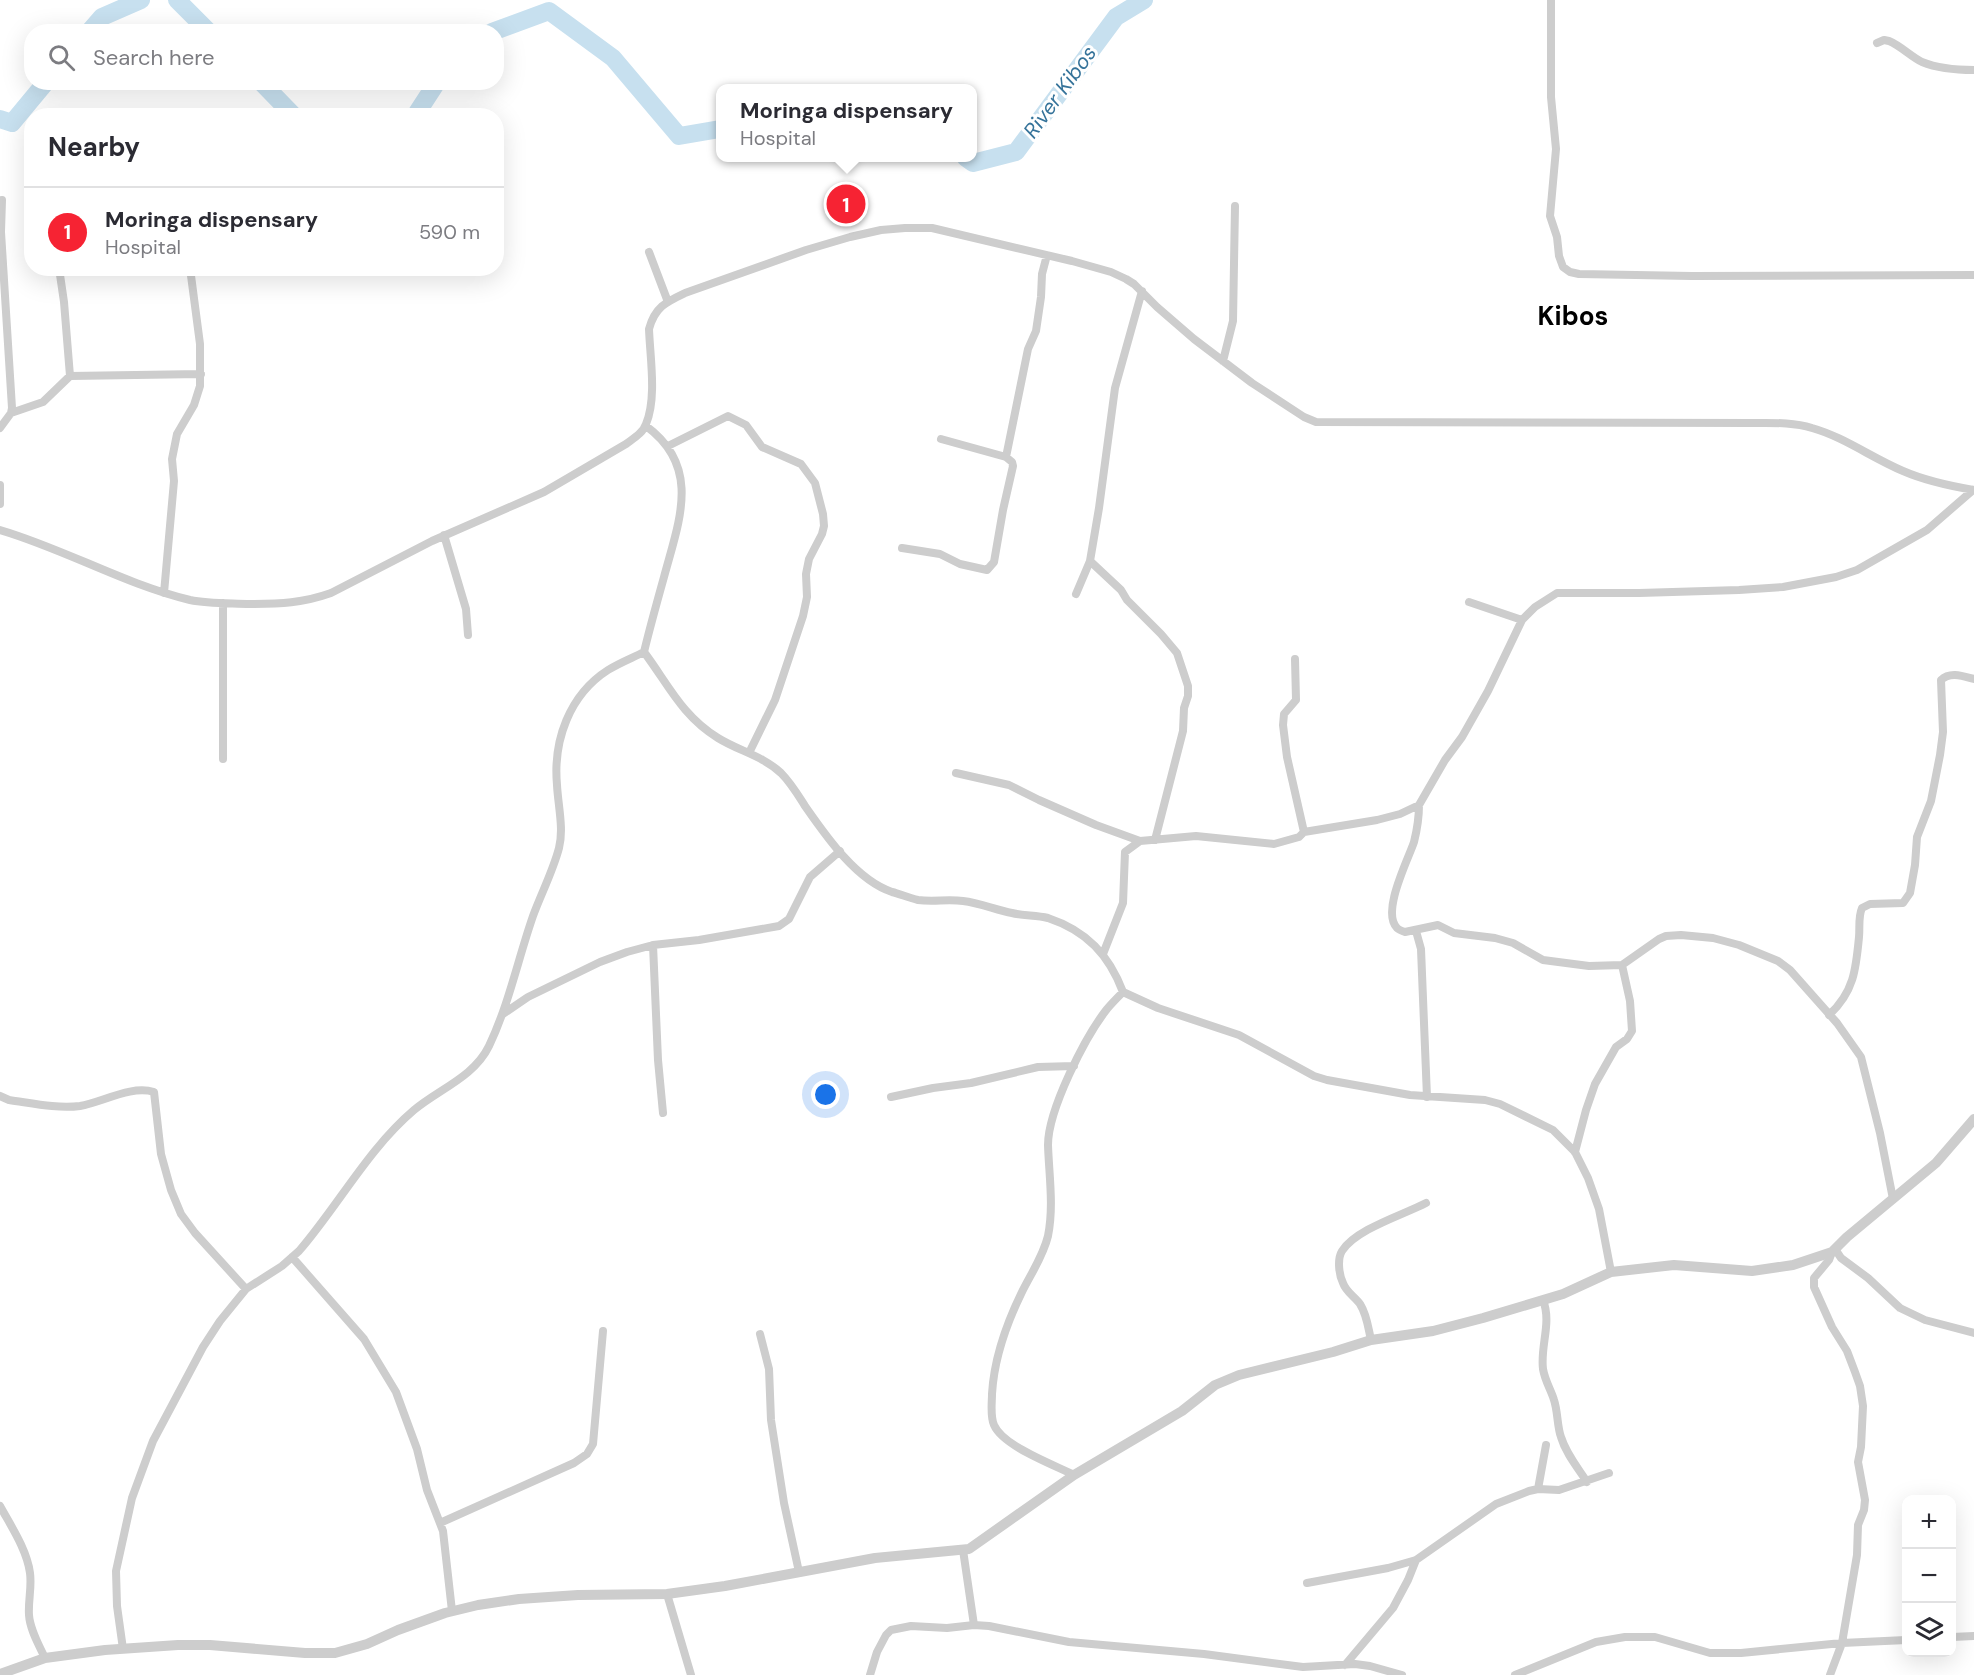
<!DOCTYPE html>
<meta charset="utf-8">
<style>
:root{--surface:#fff;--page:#f7f7f7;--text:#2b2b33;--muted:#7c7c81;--line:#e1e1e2;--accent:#f62333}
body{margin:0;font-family:"DM Sans",sans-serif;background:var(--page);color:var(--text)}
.controls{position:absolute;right:18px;bottom:18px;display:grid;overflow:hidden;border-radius:12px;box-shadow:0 6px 24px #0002}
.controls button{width:54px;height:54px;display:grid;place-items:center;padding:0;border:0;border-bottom:2px solid var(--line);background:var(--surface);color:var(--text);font:30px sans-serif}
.you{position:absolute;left:826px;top:1095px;width:21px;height:21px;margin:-15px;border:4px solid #fff;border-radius:50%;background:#1a73e8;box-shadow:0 0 0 9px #1a73e833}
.badge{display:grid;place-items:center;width:39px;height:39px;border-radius:50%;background:var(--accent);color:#fff;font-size:20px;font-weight:700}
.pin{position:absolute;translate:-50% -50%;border:3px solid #fff;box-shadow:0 2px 6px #0006}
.popup{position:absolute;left:716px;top:84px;width:261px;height:78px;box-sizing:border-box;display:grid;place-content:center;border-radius:12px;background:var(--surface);filter:drop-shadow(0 2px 4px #0005);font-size:20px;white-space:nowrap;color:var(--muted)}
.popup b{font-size:22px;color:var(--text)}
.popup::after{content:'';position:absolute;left:50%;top:100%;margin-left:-12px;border:12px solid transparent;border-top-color:var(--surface)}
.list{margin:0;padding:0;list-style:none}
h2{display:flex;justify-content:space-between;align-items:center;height:78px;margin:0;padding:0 24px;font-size:26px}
h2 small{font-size:20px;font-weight:400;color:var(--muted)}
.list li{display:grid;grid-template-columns:39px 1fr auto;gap:18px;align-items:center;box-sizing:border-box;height:90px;padding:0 24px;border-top:2px solid var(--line)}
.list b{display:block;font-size:22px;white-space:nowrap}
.list p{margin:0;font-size:20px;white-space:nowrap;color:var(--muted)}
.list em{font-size:20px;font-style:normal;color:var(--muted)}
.icon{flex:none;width:33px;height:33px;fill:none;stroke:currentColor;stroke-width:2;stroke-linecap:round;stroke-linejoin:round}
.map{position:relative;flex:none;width:1974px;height:1675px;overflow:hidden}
.search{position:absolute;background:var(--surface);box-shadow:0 6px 24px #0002;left:24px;top:24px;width:480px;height:66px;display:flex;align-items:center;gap:15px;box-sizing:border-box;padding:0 21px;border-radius:24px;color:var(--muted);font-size:22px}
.panel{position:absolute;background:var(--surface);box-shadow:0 6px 24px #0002;left:24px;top:108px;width:480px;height:168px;border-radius:24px}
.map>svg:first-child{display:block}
</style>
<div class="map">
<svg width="1974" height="1675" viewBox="0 0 1974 1675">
<rect width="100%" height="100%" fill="#fff"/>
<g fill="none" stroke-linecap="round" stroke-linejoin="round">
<!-- river -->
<path stroke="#c7e0ef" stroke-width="18" d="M177 0 209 32
M89 32 102 17 141 0
M492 32 549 11 613 58 679 136 720 129
M261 82 294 116
M415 116 437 82
M0 119 12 123 46 82
M966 158 973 163 1016 152 1116 17 1144 0"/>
<!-- minor -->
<path stroke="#cdcdcd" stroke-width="8" d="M1551 0V97L1556 149 1550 216 1557 237 1559 256 1563 267 1570 272 1579 274 1692 276 1974 275
M1877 43 1884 40 1889 41C1901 46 1910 56 1922 62 1937 68 1958 70 1974 70
M649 252 668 302
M59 268 64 302 70 376
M1223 361 1233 321 1235 206
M11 413 43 402 70 376 201 374
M0 428 11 413 12 408 1 232 2 200
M668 446 728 416 746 425 762 447 801 464 815 483 823 514 824 526 822 534 809 559 806 574 807 597 803 616 775 700 749 753
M1006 457 1028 349 1036 331 1041 297 1042 274 1047 255
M0 485V504
M0 530C65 549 124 584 190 600 209 604 230 603 250 604 280 604 303 603 331 593L432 541 544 492 626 444C634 438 643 433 646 424 657 398 650 357 649 329 655 307 666 302 685 293L806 250 850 237 881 230 905 228H932L1072 261 1111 272 1126 279 1134 284 1157 307 1194 339 1252 383 1304 417 1316 422 1753 423C1772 423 1793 422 1812 428 1844 437 1872 458 1903 471 1926 481 1950 486 1974 490
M444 535 466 609 468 635
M902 548 940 554 960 564 987 570 994 562 1003 510 1013 466 1012 462 1006 457 941 439
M1090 561 1121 590 1127 600 1161 634 1177 653 1188 686V696L1184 708 1183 731 1155 840
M164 593 174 481 172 459 177 434 194 405 200 386V344L190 268
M1076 594 1090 561 1099 508 1115 388 1142 291
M1469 602 1522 620
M223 603V759
M644 652C668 684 682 716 718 738 739 751 763 756 781 773 791 783 798 795 805 806 826 836 856 880 892 892 900 894 909 898 918 900 933 902 948 899 963 901 980 903 996 910 1012 913 1024 916 1036 915 1048 918 1087 931 1109 955 1123 992L1158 1008 1239 1035 1314 1076 1327 1080 1410 1095 1485 1100 1500 1104 1553 1130 1575 1152 1588 1178 1599 1209 1611 1272
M1295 659 1296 700 1284 714 1283 725 1287 757 1304 832
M956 773 1009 785 1039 800 1096 825 1140 841
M1419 805C1419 817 1417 830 1414 842 1408 860 1381 912 1397 928 1399 930 1402 931 1405 932L1438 925 1454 933 1495 938 1513 943 1543 960 1589 966 1622 965 1659 939 1666 936 1681 935 1713 938 1739 945 1778 961 1790 970 1837 1023 1861 1057 1880 1133 1893 1199
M1416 931 1421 949 1427 1097
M653 945 658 1060 663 1113
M1103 954 1123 903 1125 852 1140 841 1196 836 1274 844 1299 837 1304 832 1377 820 1400 814 1419 805 1445 760 1462 737 1488 691 1522 620 1535 607 1557 593H1639L1739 590 1783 587 1836 577 1857 570 1927 530 1973 490
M503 1014 528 997 600 962 627 952 653 945 699 940 779 926 789 919 810 877 840 851
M1829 1015C1854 992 1856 969 1859 937 1860 927 1858 917 1862 908L1870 904 1903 903 1910 893 1915 865 1917 837 1931 801 1940 755 1943 732 1941 680C1950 671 1963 676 1974 679
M0 1096 9 1100C31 1103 57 1109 80 1106 103 1102 131 1085 154 1092L161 1154 171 1190 181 1214 195 1233 246 1289
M891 1097 933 1088 971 1083 1038 1067 1074 1066
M1575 1152 1586 1110 1595 1084 1616 1047 1627 1039 1632 1031 1630 1001 1622 965
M1835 1249 1841 1258 1868 1278 1900 1308 1925 1320 1974 1333
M292 1257 364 1339 396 1392 417 1449 427 1490 443 1531 452 1611
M1543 1300C1552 1323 1540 1346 1543 1369 1545 1381 1551 1390 1554 1400 1558 1412 1557 1426 1561 1437 1566 1454 1578 1468 1587 1482
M760 1334 769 1369 771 1420 784 1503 799 1572
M1371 1340C1368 1327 1367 1315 1360 1304 1355 1297 1346 1292 1343 1283 1339 1275 1337 1259 1342 1251 1356 1229 1403 1215 1426 1203
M1074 1475C1052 1464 1003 1446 994 1425 990 1416 992 1403 992 1394 994 1359 1006 1325 1021 1294 1030 1275 1043 1257 1048 1236 1054 1206 1049 1175 1048 1145 1048 1110 1085 1037 1107 1009 1112 1003 1117 998 1123 992
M1538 1489 1546 1445
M0 1506C11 1526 27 1550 30 1573 32 1587 28 1601 29 1615 30 1630 39 1645 45 1658
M440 1523 574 1463 587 1454 593 1444 603 1331
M963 1550 974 1625
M1307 1583 1388 1568 1416 1560 1496 1504 1529 1491 1538 1489 1559 1490 1609 1473
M667 1594 691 1675
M1952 1637 1974 1636
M123 1649 117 1606 116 1571 132 1498 153 1441 203 1347 220 1321 246 1289 282 1266 299 1251C338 1206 368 1149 414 1110 439 1089 474 1077 489 1046 509 1004 518 959 533 916 541 894 553 871 559 848 564 829 558 805 557 785 553 741 569 695 608 670 619 663 632 658 644 652 650 627 657 602 664 577 679 521 702 467 646 426
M1345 1665 1393 1608 1408 1580 1416 1560
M870 1675 877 1652 886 1635 891 1630 911 1626 947 1628 974 1625 989 1626 1069 1642 1204 1654 1303 1667 1355 1664 1370 1666 1402 1675
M1515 1675 1596 1642 1625 1637H1655L1710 1653H1741L1842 1643 1906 1640
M1830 1675 1842 1643 1857 1555 1858 1525 1864 1510 1865 1500 1858 1462 1861 1447 1863 1406 1860 1386 1855 1372 1847 1351 1832 1327 1814 1287V1278L1829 1260 1832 1252"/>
<!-- tertiary -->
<path stroke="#cdcdcd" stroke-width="10" d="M0 1674 45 1658 105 1650 178 1645H210L305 1653H335L367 1644 398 1630 445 1613 478 1605 519 1599 578 1595 667 1594 725 1586 875 1558 969 1549 1074 1475 1182 1411 1215 1385 1239 1375 1333 1352 1371 1340 1433 1331 1483 1318 1563 1294 1611 1272 1674 1265 1752 1271 1793 1265 1832 1252 1847 1237 1936 1163 1974 1119"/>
</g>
<g text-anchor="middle" stroke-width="6" stroke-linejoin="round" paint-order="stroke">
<!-- water labels -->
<g font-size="21" font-style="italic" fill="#35739a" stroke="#fff">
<text transform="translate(1060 92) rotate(-54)" y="7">River Kibos</text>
</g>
<!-- district labels -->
<g font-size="26" font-weight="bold" fill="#000" stroke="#fff">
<text x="1573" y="325">Kibos</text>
</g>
</g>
</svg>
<div class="controls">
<button>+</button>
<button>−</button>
<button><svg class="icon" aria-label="layers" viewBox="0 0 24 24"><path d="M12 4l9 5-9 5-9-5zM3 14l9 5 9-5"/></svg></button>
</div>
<div class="you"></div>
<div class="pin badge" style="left:846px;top:204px">1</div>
<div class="popup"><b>Moringa dispensary</b>Hospital</div>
<div class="search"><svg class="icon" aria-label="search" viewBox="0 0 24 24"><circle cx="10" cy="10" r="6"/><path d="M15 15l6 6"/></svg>Search here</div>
<section class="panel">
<h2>Nearby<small></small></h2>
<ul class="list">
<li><span class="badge">1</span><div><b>Moringa dispensary</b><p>Hospital</p></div><em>590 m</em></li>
</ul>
</section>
</div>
